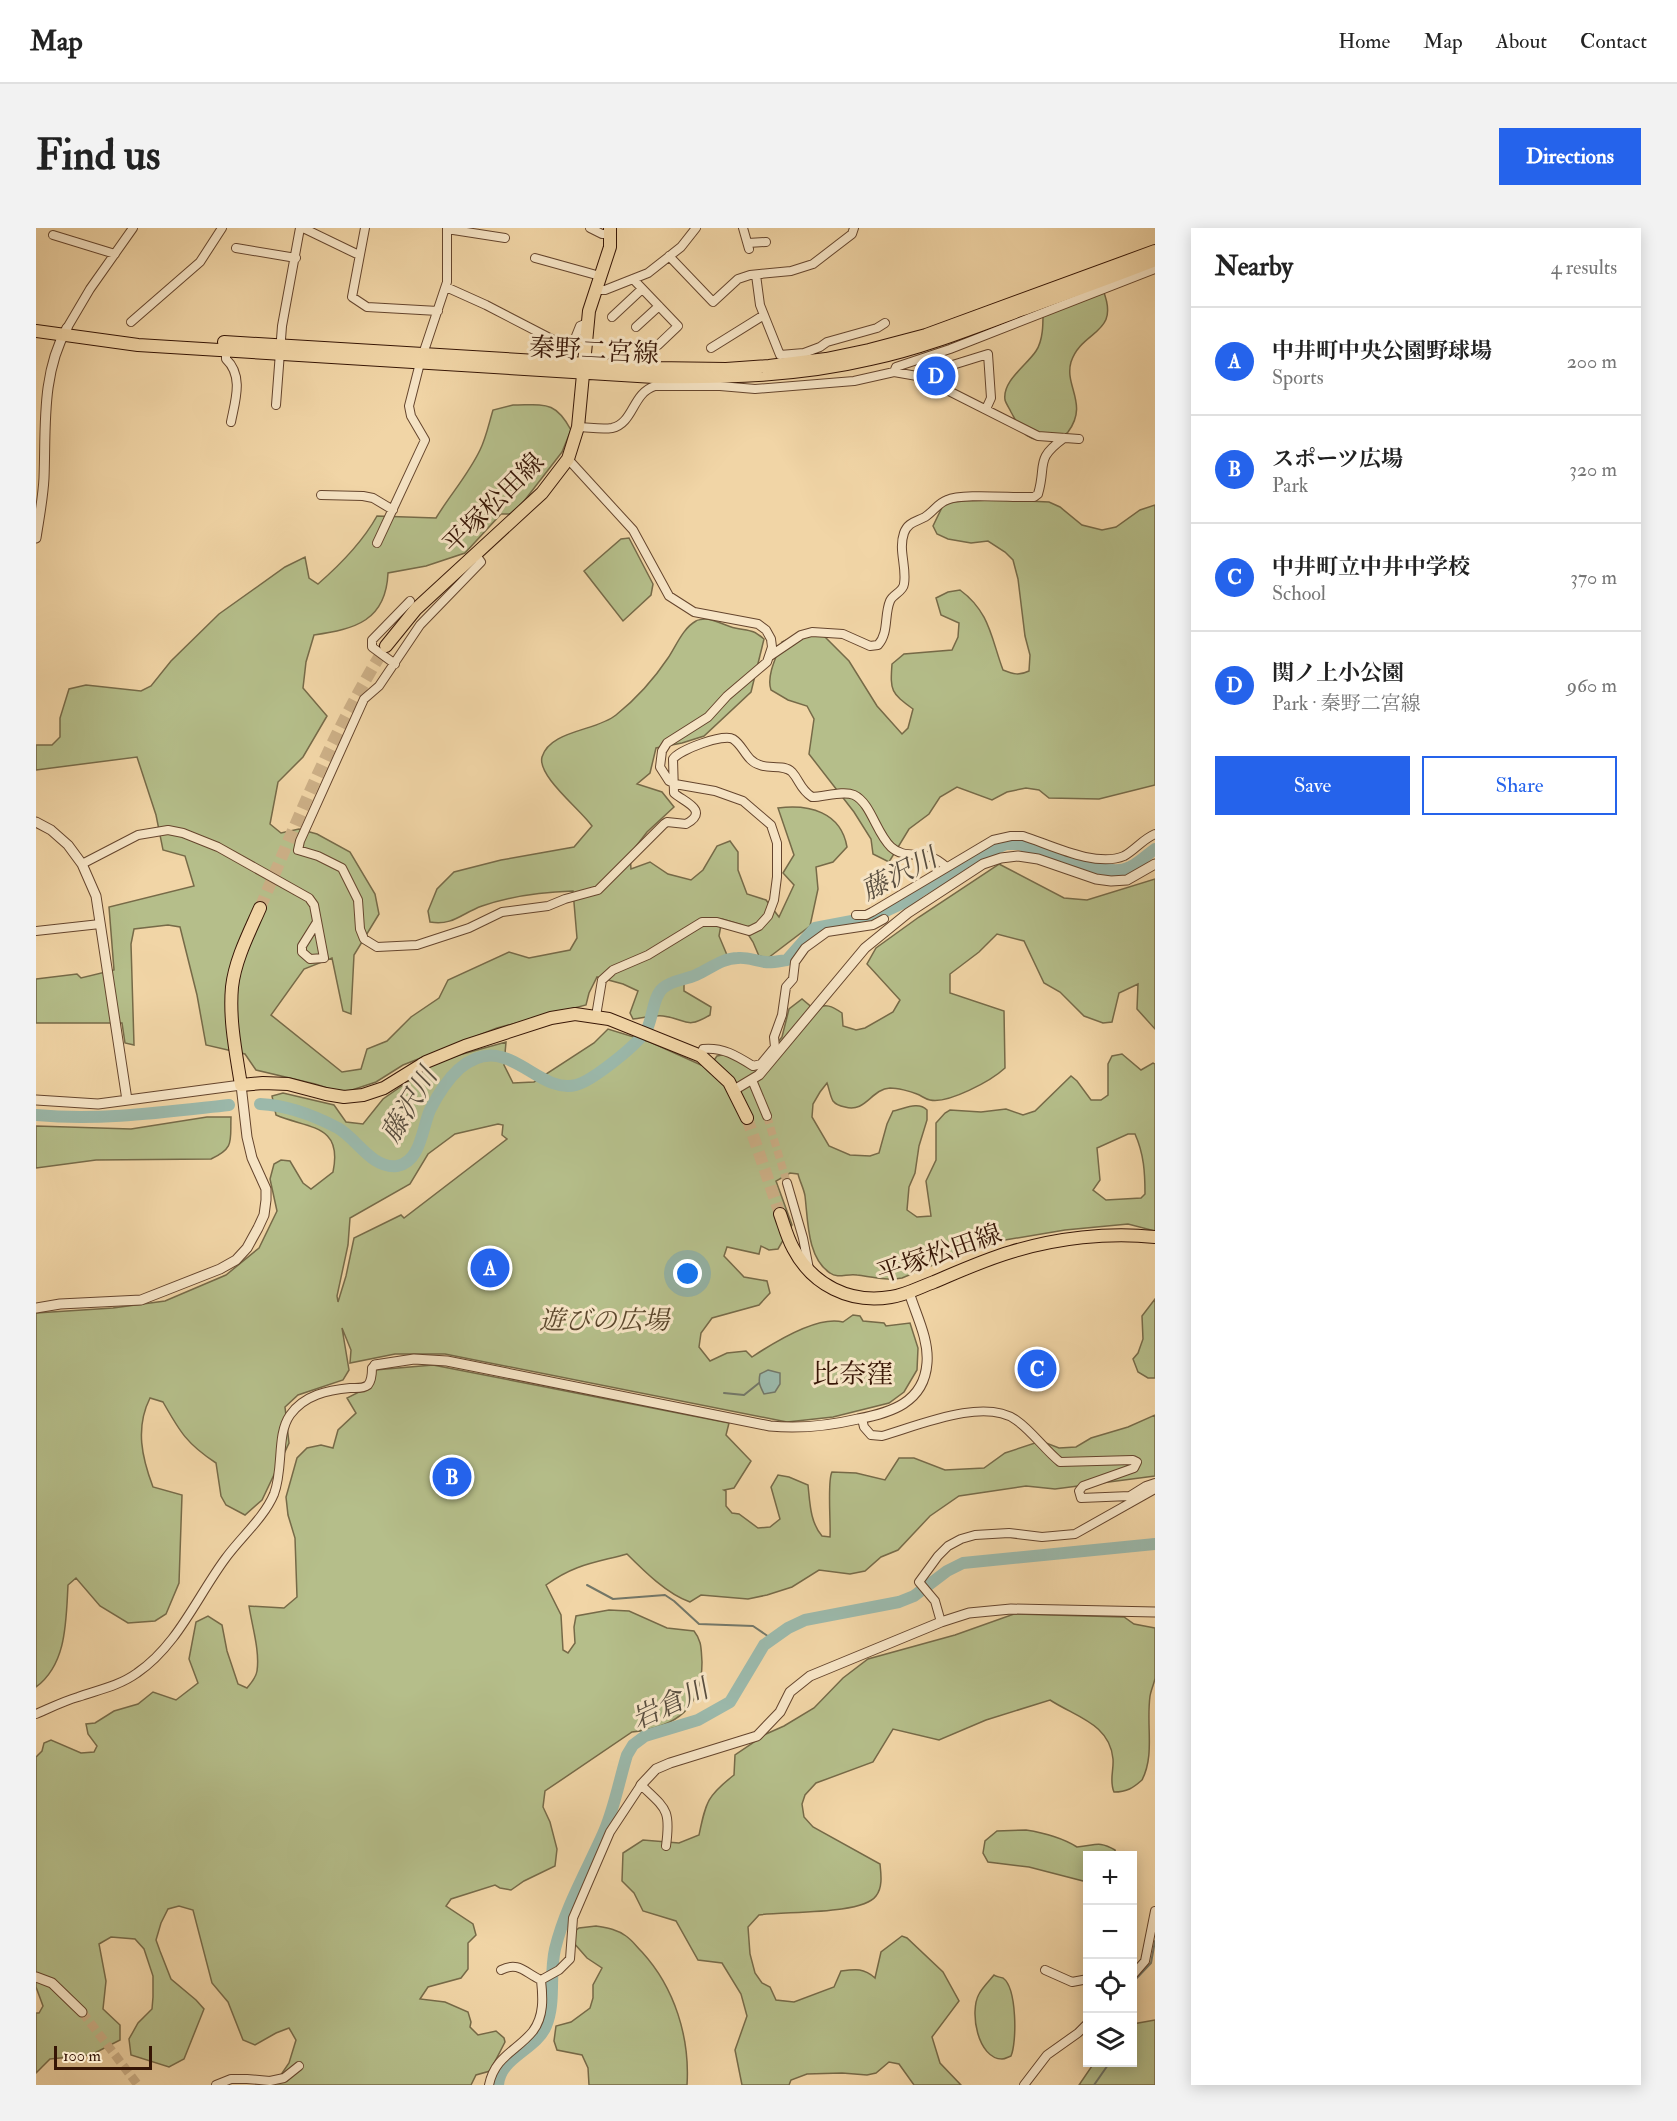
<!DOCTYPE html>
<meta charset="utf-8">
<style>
:root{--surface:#fff;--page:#f2f2f2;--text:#222;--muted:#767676;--line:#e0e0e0;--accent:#2563eb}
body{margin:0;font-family:"IM FELL Double Pica","Noto Serif JP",serif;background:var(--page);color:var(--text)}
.controls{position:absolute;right:18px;bottom:18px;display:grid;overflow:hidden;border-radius:0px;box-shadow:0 3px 15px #0003}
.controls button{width:54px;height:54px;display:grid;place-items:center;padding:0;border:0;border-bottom:2px solid var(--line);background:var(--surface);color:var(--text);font:30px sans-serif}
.scale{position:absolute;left:18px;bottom:15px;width:98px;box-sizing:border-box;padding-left:6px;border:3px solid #361505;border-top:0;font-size:16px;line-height:21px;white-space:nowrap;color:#361505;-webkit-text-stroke:4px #f6e4c5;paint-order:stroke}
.you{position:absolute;left:652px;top:1046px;width:21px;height:21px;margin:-15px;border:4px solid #fff;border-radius:50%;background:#1a73e8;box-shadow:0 0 0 9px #1a73e833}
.badge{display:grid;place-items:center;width:39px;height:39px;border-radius:50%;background:var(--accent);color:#fff;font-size:20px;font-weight:700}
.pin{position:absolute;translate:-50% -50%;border:3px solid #fff;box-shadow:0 2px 6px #0006}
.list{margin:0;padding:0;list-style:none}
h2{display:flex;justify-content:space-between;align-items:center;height:78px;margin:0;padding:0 24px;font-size:26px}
h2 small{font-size:20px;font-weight:400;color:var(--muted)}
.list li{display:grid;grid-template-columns:39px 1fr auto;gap:18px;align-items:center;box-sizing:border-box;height:108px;padding:0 24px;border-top:2px solid var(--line)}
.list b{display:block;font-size:22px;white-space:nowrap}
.list p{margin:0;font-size:20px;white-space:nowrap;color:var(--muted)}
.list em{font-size:20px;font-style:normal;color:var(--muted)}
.actions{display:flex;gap:12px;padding:18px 24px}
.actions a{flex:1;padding:14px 0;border:2px solid var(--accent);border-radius:0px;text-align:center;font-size:21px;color:var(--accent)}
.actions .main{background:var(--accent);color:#fff}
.icon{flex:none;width:33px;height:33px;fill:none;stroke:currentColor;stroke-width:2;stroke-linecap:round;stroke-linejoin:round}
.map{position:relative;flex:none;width:1119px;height:1857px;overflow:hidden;border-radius:0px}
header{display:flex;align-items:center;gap:36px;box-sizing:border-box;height:84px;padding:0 30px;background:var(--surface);border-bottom:2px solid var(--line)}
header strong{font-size:28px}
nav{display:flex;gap:33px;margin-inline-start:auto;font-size:21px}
.intro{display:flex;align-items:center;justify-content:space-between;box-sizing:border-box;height:144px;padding:0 36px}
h1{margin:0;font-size:42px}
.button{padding:15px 27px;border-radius:0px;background:var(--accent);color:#fff;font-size:21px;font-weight:700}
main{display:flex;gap:36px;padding:0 36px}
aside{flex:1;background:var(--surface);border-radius:0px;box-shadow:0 3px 15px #0003}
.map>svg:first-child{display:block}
</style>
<header>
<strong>Map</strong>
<nav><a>Home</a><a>Map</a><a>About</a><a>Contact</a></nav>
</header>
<div class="intro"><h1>Find us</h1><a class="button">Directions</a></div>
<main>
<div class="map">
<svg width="1119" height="1857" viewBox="0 0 1119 1857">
<rect width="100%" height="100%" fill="#f1d5a6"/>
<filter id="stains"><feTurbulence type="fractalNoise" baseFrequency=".00333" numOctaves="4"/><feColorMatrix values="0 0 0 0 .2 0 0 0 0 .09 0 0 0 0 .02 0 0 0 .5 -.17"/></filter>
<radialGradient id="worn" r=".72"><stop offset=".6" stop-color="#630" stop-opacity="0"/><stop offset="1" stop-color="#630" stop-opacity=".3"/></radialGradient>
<!-- green -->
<path fill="#b5be8a" stroke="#766a48" stroke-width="1.5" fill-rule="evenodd" d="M1067 62C1085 107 1046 101 1035 134 1028 158 1053 176 1032 204 1025 212 1018 213 1008 212 1000 212 992 210 987 204 982 198 979 191 975 184 974 181 970 176 969 172 966 153 991 137 1000 123 1008 111 1007 92 1007 78Z
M477 177C508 177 519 172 535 202L526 224 478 286H465L429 325 390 338 352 345C350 393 319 401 278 407L270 434 267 460 291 488 267 529 242 554 234 596 245 605 263 601 281 606 314 624 339 666 343 686 318 727 315 786 307 783 296 730 268 741 235 787 306 844 325 841 331 821 351 813 375 789 403 770 412 752 473 724 493 730 534 722 541 710 537 663C506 664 475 668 446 678 426 685 417 698 394 694L392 683 401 661 418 644 465 632 538 619 556 598C545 582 501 548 506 529 514 502 561 503 580 487 600 471 618 451 632 430 640 418 647 400 660 393 661 392 667 391 669 391 679 391 689 398 699 400 714 403 716 401 728 411L715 464 668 508 646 515 620 520 614 545 601 556 626 564 638 579 611 604 594 626 595 641 614 634 632 646 655 652 667 642 681 618 694 613 702 624V642L711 666 730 672 743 689 758 657 747 645 758 627 742 580C773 576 805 584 811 619L797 634 780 639 782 661 774 698 732 730 723 728 717 714 706 697 686 691 683 708 691 727 648 755V763L675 779 674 787C649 802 651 791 627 788 618 787 607 790 597 791L594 785 602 763 587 756 561 749 553 765 550 777 461 800 367 837 340 854 307 865 279 856 220 842 209 826 170 817 161 767 144 699 132 697 98 701 95 716 98 817 89 815 86 795H0V751L41 746 45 750 78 742 73 679 158 658 149 628 127 622 120 587 101 529 0 542V517H16L24 509V490L33 461 50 457 105 463 115 458 135 433 183 386 249 339 269 329 273 350 282 356C305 336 326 315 341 288L400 290C414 267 432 247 444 222 450 210 453 195 457 182Z
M911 269 1013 274 1024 279 1046 297 1066 302 1080 299 1104 282 1119 277V557L1063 571 1013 570 1003 562 990 560 971 564 956 572 921 559 904 569 893 586 873 601 853 634 837 626 835 611 818 584 773 526 778 491 771 478 752 472 735 462C730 448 741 427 746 414L774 401H781L813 433 841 478 866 506 872 500 877 481C855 465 854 463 856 436L868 426 916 422 922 409 923 395 905 387 900 370 912 364 924 362C954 384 955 410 967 442 977 446 983 448 993 443L994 427 989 408 982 351 977 332 969 324 952 313 935 315 912 311 901 306 897 298Z
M593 310 617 356 615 367 587 393 548 343 585 311Z
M963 636 1028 670 1051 672 1119 651V801L1101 781 1102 756 1083 765 1076 794 1067 795 1048 788 1024 764 1008 755 988 713 961 706 943 724 914 746V765L968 783 969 840C955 853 912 876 894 872 889 871 886 868 881 866 874 863 861 860 854 860 835 861 830 885 809 879 804 878 800 877 797 873 794 868 793 860 791 855L784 864 777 876 776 889 793 918 814 927 834 928 843 925 851 896 857 883C868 881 882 873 891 882V892L883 918 879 945 873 959 871 982 881 989 895 988 890 953 900 932V895L909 885 914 882 945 884 970 881 987 887 999 883 1035 848 1041 853 1055 872H1065L1072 867V836L1076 828 1086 826 1105 842 1117 835 1119 836V1003L1092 996 1029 1002 969 1012 928 1024 866 1050C851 1053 836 1049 821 1047 812 1045 802 1051 794 1045 771 1030 772 992 769 968 768 961 764 954 762 946L754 945 740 953 756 997 742 1021 733 1022 725 1018 723 1026 691 1019 688 1028 708 1049 731 1053 734 1065 723 1077 676 1090 665 1105 663 1119 674 1133 691 1125 710 1123 716 1129C737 1115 781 1087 807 1094L817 1087 824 1088 827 1093 848 1095 850 1098 874 1095 882 1120 881 1142 868 1164 853 1175 797 1189 751 1194 409 1126H359L314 1135 315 1122 306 1100 313 1142 307 1152 262 1167 249 1179 253 1215 226 1272 209 1287 190 1277 185 1268 180 1235C151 1216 144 1204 127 1174L114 1170C99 1200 106 1230 117 1259L146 1267 143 1355 130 1386 119 1393 92 1395 64 1378 40 1350 32 1357C30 1393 31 1436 0 1459V1085L77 1080 129 1073 190 1047 223 1020 241 983 234 951 238 936 245 932 254 933 267 955 275 961 297 944C307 896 273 901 240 887L236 868 247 865 298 877 310 894 327 896 347 871 396 837 423 827 470 814 468 837 477 855 498 854 558 815 572 801 614 814 665 837 674 838 681 828 691 826 716 842H719L746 809 753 781 766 771 778 781C790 775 796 778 806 785L807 798 820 802 829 800 857 784 864 772 831 736 840 720 883 689ZM462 896 467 897 466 907 471 911 368 990 365 987 318 1010 310 1048 302 1074 301 1068 312 1017 314 990 374 956 392 926 419 906ZM1092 906H1099C1108 926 1109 945 1109 966L1105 970 1070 972 1057 962 1064 952 1061 920Z
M171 889H195C194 913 199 920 175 931L60 932 0 940V898L95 901Z
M1119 1071V1150H1112L1102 1144 1097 1131 1102 1125 1107 1111 1106 1088Z
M397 1137 693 1195 690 1207 715 1233 698 1260 688 1262 690 1263V1278L696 1285 703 1286 722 1300 734 1299 744 1291 735 1259 742 1247 753 1249 772 1257C774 1275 774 1294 786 1308L794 1309C795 1296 791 1252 796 1244L820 1245 849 1252 863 1230H878L909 1242 948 1240 969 1225 1005 1213 1023 1220 1040 1219 1055 1210 1092 1199 1119 1187V1248L1019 1261 990 1258 923 1268 894 1288 862 1322 845 1329 829 1343 814 1346 783 1342 756 1359 731 1367 712 1371 665 1367 654 1374C631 1366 608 1343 591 1326 558 1335 539 1336 510 1357L525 1387 527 1422 532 1425 539 1415 538 1399 540 1388 573 1382 593 1383 631 1400 658 1403C666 1413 665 1421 666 1434 666 1480 641 1499 596 1504L509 1563 507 1579 514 1594 521 1621 519 1638 488 1653 475 1662 464 1660 459 1657 415 1671 410 1678 437 1696 440 1707 432 1715V1741L425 1750 392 1759 384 1771 409 1774 432 1784 435 1794 434 1799 442 1807 460 1803 468 1810 469 1814 454 1843 440 1847 435 1857H238L253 1835 260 1812 253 1800 240 1805 219 1817 207 1812 192 1774 176 1755 157 1682 143 1678 132 1681 125 1695 120 1712 124 1723 135 1751 160 1772 168 1781 148 1831 133 1839 95 1827 93 1811 102 1795 116 1781 117 1769V1748L108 1721 99 1711 75 1709 63 1716 70 1753 67 1781 84 1797V1812L55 1827 14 1831 0 1845V1785H3L7 1778 0 1759V1529L6 1523 8 1515 15 1512 45 1525 58 1524 61 1518 52 1506 50 1496 59 1495 78 1483 102 1476 117 1464 140 1472 162 1455 153 1431 160 1394 172 1388 186 1397 191 1423 202 1456 211 1460C215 1455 220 1450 221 1443 224 1423 216 1398 213 1378L248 1380 261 1369 259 1310 252 1287 250 1269 261 1230 271 1220 285 1217 297 1220 302 1202 320 1185 311 1170 333 1159 339 1142Z
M978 1386 1088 1389 1098 1396 1119 1400C1119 1415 1119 1435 1119 1450 1118 1456 1115 1462 1114 1468 1110 1498 1119 1527 1106 1552 1097 1560 1091 1564 1078 1564 1073 1553 1078 1542 1077 1531 1074 1496 1040 1489 1014 1472L950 1492 903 1512 857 1501 837 1534 780 1555 769 1567 766 1576 768 1589 777 1599 844 1636C845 1646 847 1659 840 1668 826 1687 747 1683 723 1687L712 1699 714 1726 719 1745 726 1755 734 1759 740 1772 758 1774 798 1759 805 1743C820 1741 828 1740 839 1750L845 1724 866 1708 871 1710 907 1744 923 1773 896 1809 904 1835 925 1857H878L863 1836 853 1834 840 1845 831 1847 806 1845 771 1846 755 1852 753 1857H706L699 1822 711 1788 705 1766 686 1735 662 1732 640 1693 607 1683 598 1665 586 1653 587 1625 607 1612 643 1615 663 1607C670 1574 671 1568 698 1547L699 1527 730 1506 748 1498 778 1480 807 1450 832 1431 919 1407Z
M990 1602C1009 1605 1025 1609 1041 1619 1059 1618 1062 1612 1079 1622L1080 1627 1052 1628 1051 1654 993 1639 952 1634 947 1625 949 1613 961 1603Z
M560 1698C571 1700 580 1701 590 1708 596 1712 601 1719 606 1724 639 1760 654 1810 651 1857H553L552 1840 546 1827 521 1822 518 1813 520 1798 535 1794 554 1780 557 1770V1757L566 1740 551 1730 537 1714 539 1703 543 1700Z
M958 1747C959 1748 966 1750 967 1750 981 1760 981 1814 975 1828 972 1829 969 1831 966 1831 942 1831 933 1784 943 1766 946 1760 953 1753 958 1747Z
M1119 1792V1857H1043L1058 1835 1096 1834 1097 1796Z"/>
<!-- water -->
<path fill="#9bb8aa" stroke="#737768" stroke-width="1.5" d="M732 1142 744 1145V1156L739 1164 728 1166C724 1158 722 1155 724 1146Z"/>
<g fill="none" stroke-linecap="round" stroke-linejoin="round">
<!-- stream -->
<path stroke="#737768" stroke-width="2" d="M688 1165 708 1167 723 1155
M551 1357 577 1371 629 1367 638 1373 663 1396 717 1398 736 1411
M1096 1755 1115 1735 1119 1713
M1058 1857 1074 1834"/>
<!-- river -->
<path stroke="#9bb8aa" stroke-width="12" d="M224 876C250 877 279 888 302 900 321 911 336 941 361 938 385 934 386 900 394 882 401 868 411 852 423 841 471 800 500 867 540 857 556 853 603 816 611 801 617 789 617 768 627 760 636 752 649 752 660 747 674 741 686 730 702 730 711 729 720 733 729 734 736 735 744 733 751 732L779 700 837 689 873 672 886 662 954 623 970 616H983C1008 623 1060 644 1083 642 1097 641 1108 629 1119 621
M0 887C65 893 128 884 193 877
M462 1857C464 1829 500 1822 510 1798 520 1774 513 1747 519 1721 529 1680 550 1644 567 1606 578 1582 583 1553 591 1527L597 1517 609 1508 662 1492 694 1474 728 1417 752 1400 769 1392 863 1374 878 1368 911 1343 927 1335 1119 1316"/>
<!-- minor-tunnel -->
<path stroke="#ccaf86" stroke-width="8" stroke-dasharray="8 4" stroke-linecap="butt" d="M731 888 751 955"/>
<!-- tertiary-tunnel -->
<path stroke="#ccaf86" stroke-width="9" stroke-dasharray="9 4.5" stroke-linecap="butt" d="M46 1784 102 1857"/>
<!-- primary-tunnel -->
<path stroke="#ccaf86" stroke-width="12" stroke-dasharray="12 6" stroke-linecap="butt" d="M224 680C262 591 298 500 350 418
M711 890 744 986"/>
<defs>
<path id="minor" d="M267 0 323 27
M329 0 316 69 331 79 402 83
M554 0 566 6H575
M707 0 713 21
M411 1 469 10
M17 7 79 26
M712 15 730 14
M200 20 260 30
M633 28 677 74 702 51 714 47 755 43 777 36 816 6 818 0
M499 30 564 48
M720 47 724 77 744 127 768 125 784 119 791 114 841 100 849 95
M597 51 642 98 622 117
M410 59 450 77 535 121 539 119 540 108 544 98 551 95
M559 62H569L612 45 645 19 660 0
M576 89 606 61
M95 94 164 34 186 0
M600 99 623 78
M31 100 54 61 97 0
M675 120 728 87
M190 123V131C208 148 199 173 195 194
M858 144 860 139 914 121 1119 41
M881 148 952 126 955 170 950 181
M240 177 246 98 264 0
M542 199C552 199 565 202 576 200 598 195 596 165 619 158H684L719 161 818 153 858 144 881 148 895 154 1002 208 1043 211
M532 231 597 302 633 368 658 384 722 396 730 402 735 411 736 419 731 434 691 468 672 489 631 515 626 523 624 539 633 553 639 556 679 563 707 573 735 597 741 615V649L738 672 732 688 723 698 713 703 681 694H666L612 727 577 742 566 752 560 788
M285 267 327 268 337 270 357 282
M341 315 389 212 375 188 373 178 384 135 411 54V0
M440 327 445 334 384 397 343 458 328 471 264 613 262 622 282 628 306 640 322 672 324 701 328 711 341 719 381 717 433 700 466 684 512 678 529 671 562 662 628 596 631 594 650 596C675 582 646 573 638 565L637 531C643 522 688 505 697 511 708 518 710 533 724 537 733 541 748 536 756 544 764 553 764 561 776 569 788 569 807 562 818 567 835 575 840 605 855 619 871 634 890 618 910 639
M734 428 765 407 776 404 807 406 834 418 842 417C853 405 848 387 854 373 857 366 867 364 868 356 871 339 862 322 868 305 872 294 880 294 889 289 897 284 902 275 911 272 926 265 978 270 998 269L1002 266C1011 236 998 232 1028 210
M359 436 336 419V412L374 373
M46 636 102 607 132 602 147 605 182 619 273 670 278 677 288 730 274 731 266 724V718L281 694
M820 687H830L836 684 957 612 975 608H987C1015 617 1060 640 1088 628 1099 622 1107 611 1119 606
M0 703 64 696
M665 828 667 821C687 819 701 828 717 838L725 836 739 819 738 809 746 787 750 759 757 751 759 734 769 720 791 704 837 697 848 691
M716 852 731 888
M751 955 767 1010 773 1041
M826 1191 828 1199 835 1207 846 1208C881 1198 948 1169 980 1192 996 1203 1008 1221 1024 1234L1097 1232 1101 1234 1098 1240 1047 1258 1043 1263 1045 1270 1094 1268 1110 1258 1119 1255
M905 1394 899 1373 883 1354 902 1328 912 1318 925 1311 939 1307 973 1305 1006 1309 1039 1306 1119 1261
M0 1486C14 1480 28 1473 42 1469 62 1462 83 1458 101 1445 141 1418 161 1369 189 1331 204 1310 228 1290 238 1266 248 1240 240 1207 254 1187 268 1167 292 1162 314 1160 320 1160 327 1161 332 1157 336 1152 336 1145 336 1140L339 1137
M465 1742C483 1733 489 1745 505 1752
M1009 1742 1036 1754 1052 1751
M1096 1748 1109 1733 1119 1683
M505 1752 523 1742 534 1731 537 1690 574 1604 605 1557C630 1581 635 1581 630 1618
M180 1857 195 1851H211L234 1853 248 1850 263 1838
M453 1857C459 1828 481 1823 497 1803 508 1788 507 1770 505 1752
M988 1857 1011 1827 1042 1805 1052 1795"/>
<path id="tertiary" d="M0 310C3 290 7 270 8 250 10 200 5 146 31 100
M0 594 15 602 32 617 46 636 60 668 91 872
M698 862 723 847 829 720 872 685 947 636 965 630 982 628 1002 631 1060 651 1075 653 1091 652 1119 636
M0 872 62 876 205 857 211 909 216 930 230 961V972L228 987 222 1000 211 1020 200 1032 184 1041 105 1072 24 1076 0 1080
M339 1137 378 1131 411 1133 734 1198C765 1201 792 1198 822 1191 854 1185 888 1175 891 1135 893 1111 880 1087 873 1064
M605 1557 620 1541 634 1535 721 1508 744 1484 754 1464 774 1448 905 1394 933 1385 975 1381 1119 1384
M0 1749 16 1755 46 1784"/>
<path id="primary" d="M0 103 102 117 618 149C691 150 763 148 835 131 886 120 934 101 982 83 1028 66 1074 50 1119 32
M188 114 617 140 690 141 733 138 790 131 833 122 890 107 1119 23
M350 418 380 381 506 265 532 231 542 199 553 83 574 19V0
M224 680C213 705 199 732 196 759 193 792 200 825 205 857L227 855 252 856 290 866 308 869 327 867 348 860 390 834 429 818 515 790 539 786 573 791 665 828 693 854 711 890
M744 986C748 997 751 1009 757 1020 776 1057 814 1076 855 1069 870 1067 884 1059 898 1054 924 1043 948 1032 975 1024 1020 1010 1072 1004 1119 1009"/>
</defs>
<!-- minor casing -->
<use href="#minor" stroke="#65452d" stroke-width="10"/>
<!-- tertiary casing -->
<use href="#tertiary" stroke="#65452d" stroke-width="11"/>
<!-- primary casing -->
<use href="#primary" stroke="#361505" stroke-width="14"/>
<!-- minor -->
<use href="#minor" stroke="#f6e4c5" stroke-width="8"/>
<!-- tertiary -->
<use href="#tertiary" stroke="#f6e4c5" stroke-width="9"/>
<!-- primary -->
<use href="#primary" stroke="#f1d5a6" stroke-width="12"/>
</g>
<g text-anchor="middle" stroke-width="6" stroke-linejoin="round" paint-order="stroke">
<!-- street labels -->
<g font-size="26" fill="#361505" stroke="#f6e4c5">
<text transform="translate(558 122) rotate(3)" y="9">秦野二宮線</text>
<text transform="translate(457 275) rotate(-45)" y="9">平塚松田線</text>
<text transform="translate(903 1025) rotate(-19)" y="9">平塚松田線</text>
</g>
<!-- park labels -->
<g font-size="26" font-style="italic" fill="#5c482d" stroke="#f6e4c5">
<text x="568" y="1101">遊びの広場</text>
</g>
<!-- water labels -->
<g font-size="27" font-style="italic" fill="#594e3f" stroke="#f6e4c5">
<text transform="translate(863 646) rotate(-27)" y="9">藤沢川</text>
<text transform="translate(373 877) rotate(-59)" y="9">藤沢川</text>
<text transform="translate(634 1476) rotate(-25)" y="9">岩倉川</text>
</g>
<!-- neighbourhood labels -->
<g font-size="27" fill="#361505" stroke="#f6e4c5">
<text x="817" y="1155">比奈窪</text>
</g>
</g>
<rect width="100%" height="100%" filter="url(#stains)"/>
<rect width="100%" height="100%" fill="url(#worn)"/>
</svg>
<div class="controls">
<button>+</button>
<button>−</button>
<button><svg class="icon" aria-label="locate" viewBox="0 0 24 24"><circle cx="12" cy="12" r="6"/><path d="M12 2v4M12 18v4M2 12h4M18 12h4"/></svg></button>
<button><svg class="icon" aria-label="layers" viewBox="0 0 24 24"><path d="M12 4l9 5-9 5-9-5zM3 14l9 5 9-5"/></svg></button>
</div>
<div class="scale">100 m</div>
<div class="you"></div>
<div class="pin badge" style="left:454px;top:1040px">A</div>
<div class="pin badge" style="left:416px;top:1249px">B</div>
<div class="pin badge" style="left:1001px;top:1141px">C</div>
<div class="pin badge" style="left:900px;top:148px">D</div>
</div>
<aside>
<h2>Nearby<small>4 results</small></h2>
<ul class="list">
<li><span class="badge">A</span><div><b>中井町中央公園野球場</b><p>Sports</p></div><em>200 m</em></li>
<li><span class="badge">B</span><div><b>スポーツ広場</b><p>Park</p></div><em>320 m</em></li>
<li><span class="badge">C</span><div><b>中井町立中井中学校</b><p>School</p></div><em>370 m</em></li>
<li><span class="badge">D</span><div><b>関ノ上小公園</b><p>Park · 秦野二宮線</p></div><em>960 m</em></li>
</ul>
<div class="actions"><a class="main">Save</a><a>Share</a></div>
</aside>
</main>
